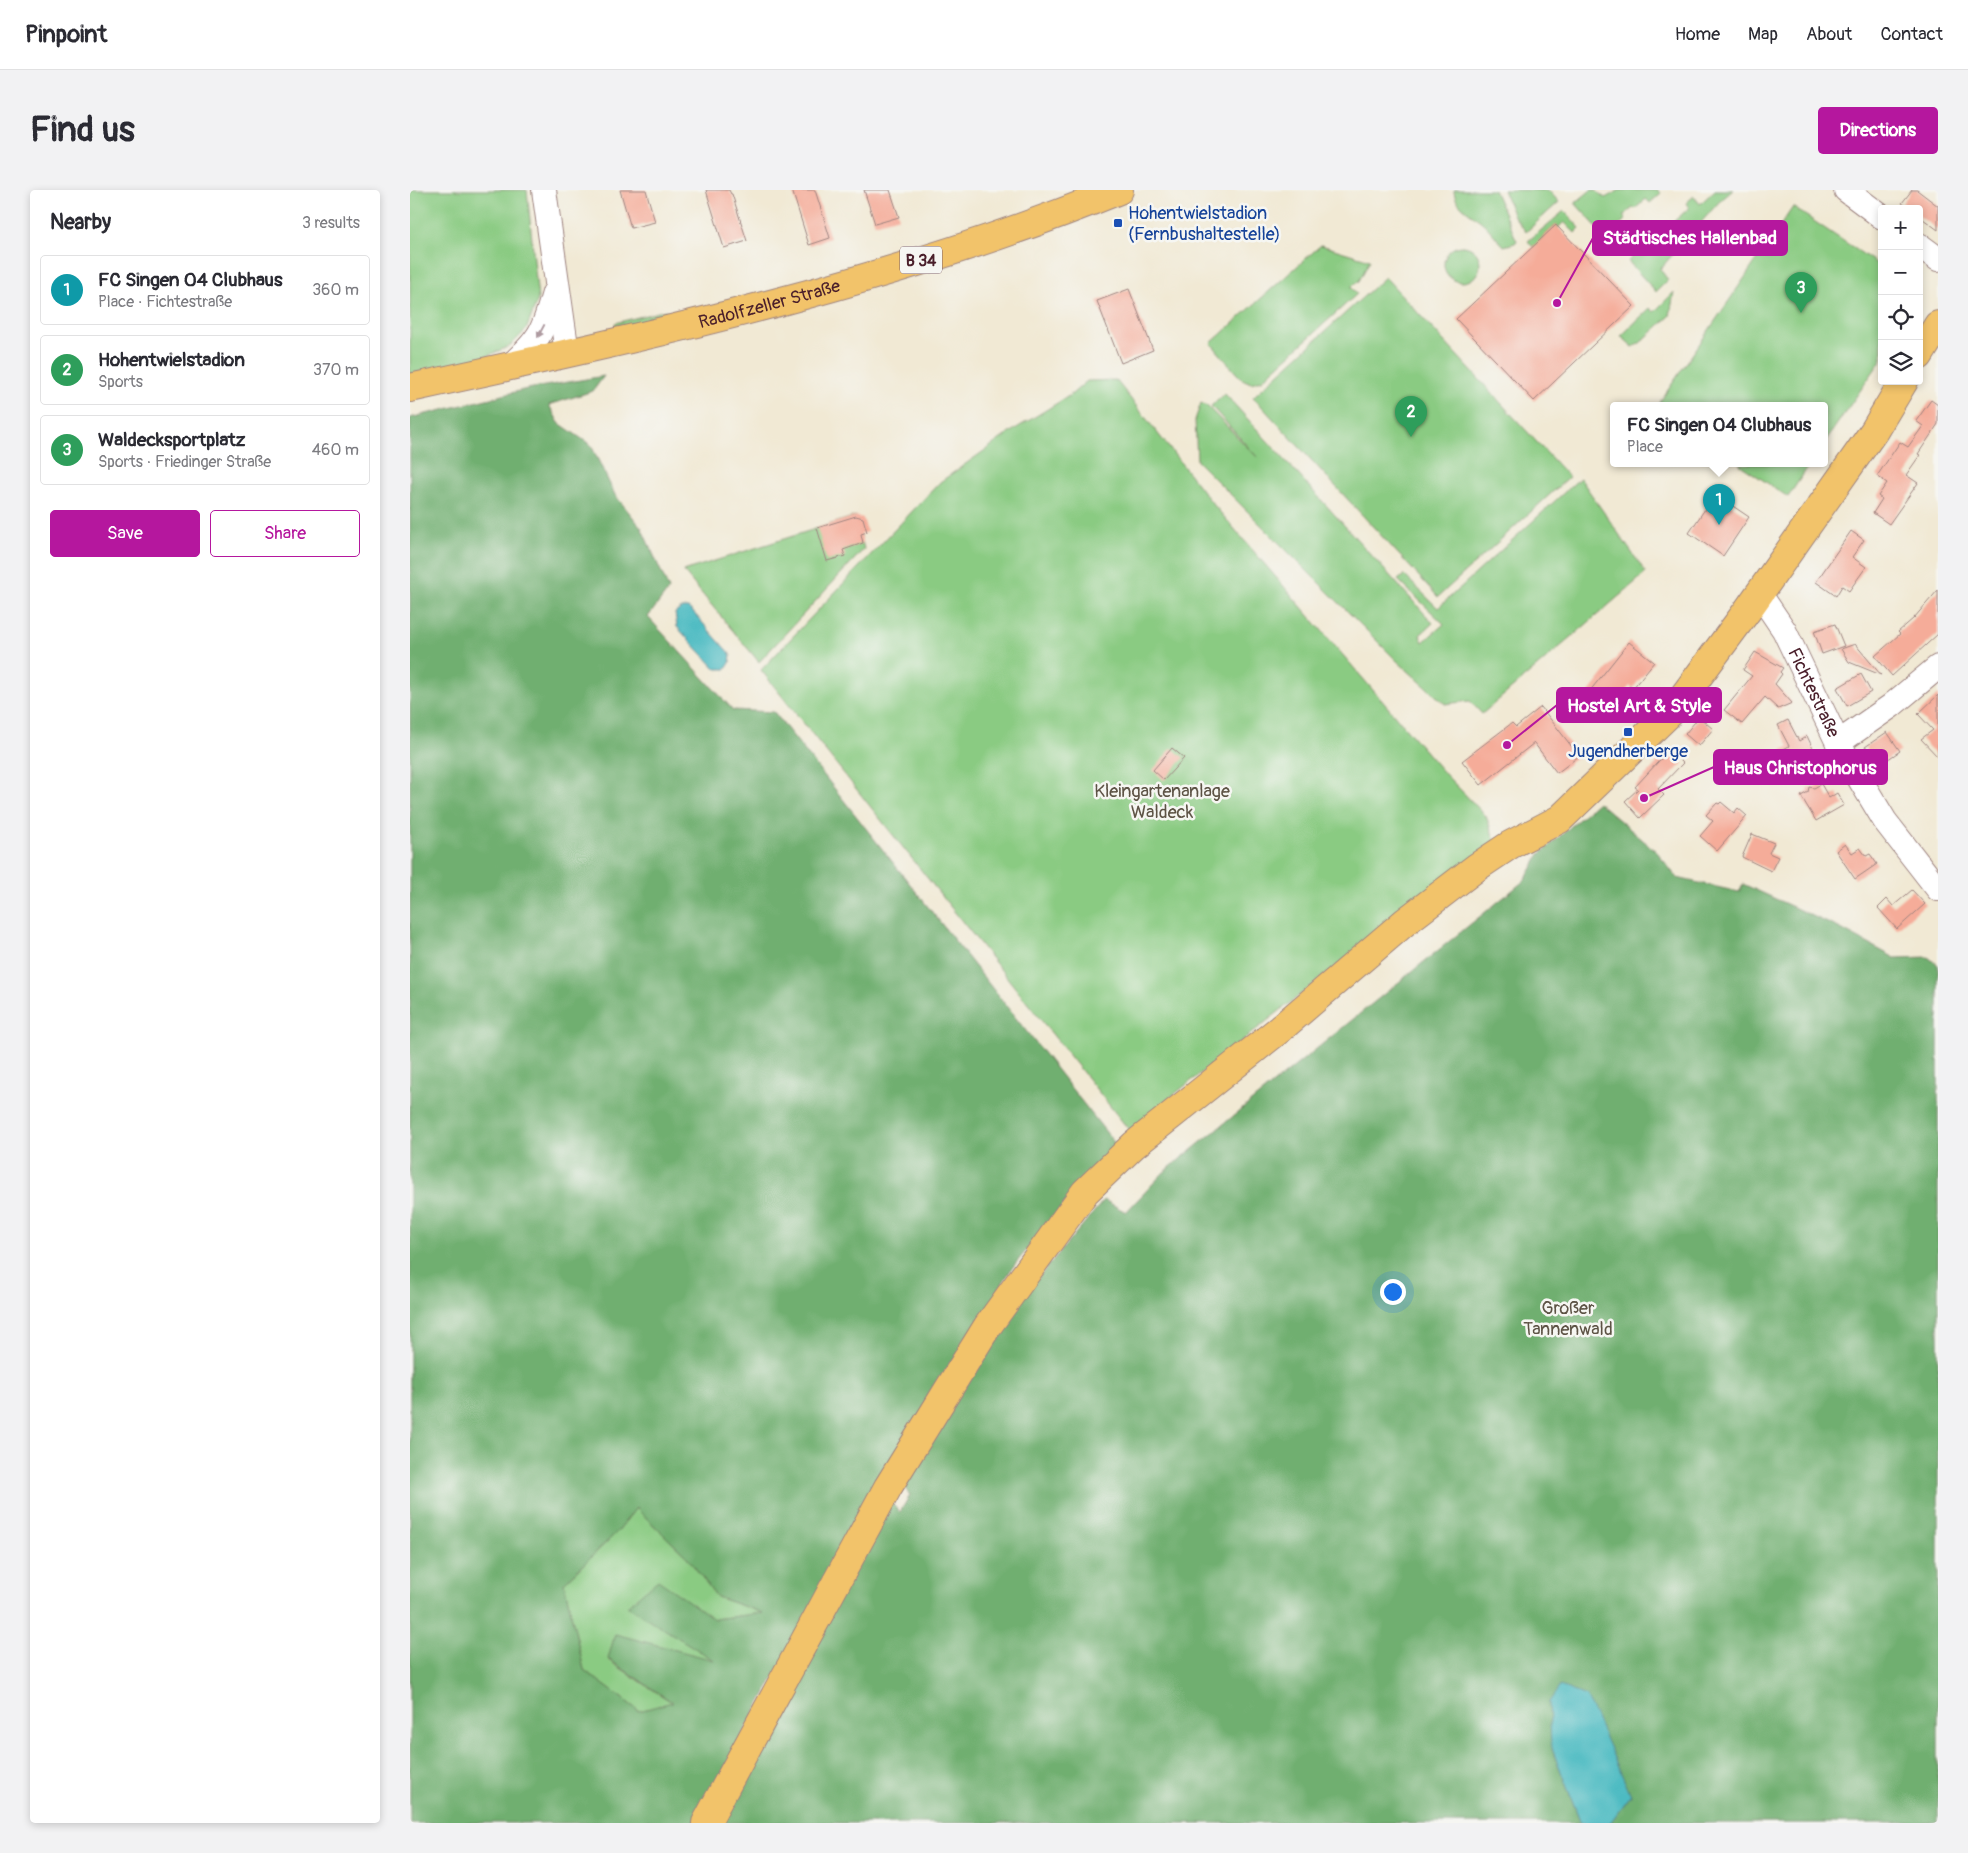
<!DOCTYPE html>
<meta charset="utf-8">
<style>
:root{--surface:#fff;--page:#f2f2f3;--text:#2b2b33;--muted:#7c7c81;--line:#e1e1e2;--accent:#b5179e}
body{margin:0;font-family:Pangolin,sans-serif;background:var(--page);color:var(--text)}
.controls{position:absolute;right:15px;top:15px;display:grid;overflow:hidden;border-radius:5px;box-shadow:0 2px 8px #0003}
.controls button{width:45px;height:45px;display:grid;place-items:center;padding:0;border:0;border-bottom:1px solid var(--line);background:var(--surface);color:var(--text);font:25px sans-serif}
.you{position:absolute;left:982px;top:1101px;width:18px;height:18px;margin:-12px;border:4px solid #fff;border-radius:50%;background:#1a73e8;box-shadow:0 0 0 8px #1a73e833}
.badge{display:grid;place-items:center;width:32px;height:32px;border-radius:50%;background:var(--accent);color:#fff;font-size:16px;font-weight:700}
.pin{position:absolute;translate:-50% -41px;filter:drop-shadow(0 1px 2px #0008)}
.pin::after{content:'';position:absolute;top:26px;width:18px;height:15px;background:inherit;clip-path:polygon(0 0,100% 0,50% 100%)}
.popup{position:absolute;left:1200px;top:212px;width:218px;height:65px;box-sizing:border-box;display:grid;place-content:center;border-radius:5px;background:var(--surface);filter:drop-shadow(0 1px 4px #0005);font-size:16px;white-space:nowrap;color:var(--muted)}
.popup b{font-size:19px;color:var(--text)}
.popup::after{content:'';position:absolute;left:50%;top:100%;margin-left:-10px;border:10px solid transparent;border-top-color:var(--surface)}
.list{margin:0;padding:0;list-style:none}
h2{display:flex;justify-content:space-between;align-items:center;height:65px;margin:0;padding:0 20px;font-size:21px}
h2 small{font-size:16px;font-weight:400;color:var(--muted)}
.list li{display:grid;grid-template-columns:32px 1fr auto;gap:15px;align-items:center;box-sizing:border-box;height:70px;margin:0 10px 10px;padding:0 10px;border:1px solid var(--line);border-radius:5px}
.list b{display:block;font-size:19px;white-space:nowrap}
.list p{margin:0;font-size:16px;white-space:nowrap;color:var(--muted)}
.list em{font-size:16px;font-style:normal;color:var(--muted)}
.actions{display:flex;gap:10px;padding:15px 20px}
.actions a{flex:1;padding:11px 0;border:1px solid var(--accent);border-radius:5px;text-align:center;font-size:18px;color:var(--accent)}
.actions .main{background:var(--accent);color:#fff}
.icon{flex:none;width:28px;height:28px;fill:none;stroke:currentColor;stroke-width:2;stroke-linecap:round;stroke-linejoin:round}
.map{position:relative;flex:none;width:1528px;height:1633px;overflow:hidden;border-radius:5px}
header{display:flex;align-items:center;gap:30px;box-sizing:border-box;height:70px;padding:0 25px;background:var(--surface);border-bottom:1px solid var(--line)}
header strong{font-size:24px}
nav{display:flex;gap:28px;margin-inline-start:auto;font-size:18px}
.intro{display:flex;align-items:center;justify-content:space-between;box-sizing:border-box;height:120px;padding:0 30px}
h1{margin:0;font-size:35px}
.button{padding:12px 22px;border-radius:5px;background:var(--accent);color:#fff;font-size:18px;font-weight:700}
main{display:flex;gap:30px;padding:0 30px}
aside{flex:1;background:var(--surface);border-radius:5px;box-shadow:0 2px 8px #0003}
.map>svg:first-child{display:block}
</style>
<header>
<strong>Pinpoint</strong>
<nav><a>Home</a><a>Map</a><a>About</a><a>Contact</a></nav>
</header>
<div class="intro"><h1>Find us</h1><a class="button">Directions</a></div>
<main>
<aside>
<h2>Nearby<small>3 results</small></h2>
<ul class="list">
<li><span class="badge" style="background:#0f9aa8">1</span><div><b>FC Singen 04 Clubhaus</b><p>Place · Fichtestraße</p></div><em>360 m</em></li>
<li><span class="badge" style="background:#2e9e5b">2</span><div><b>Hohentwielstadion</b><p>Sports</p></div><em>370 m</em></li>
<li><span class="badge" style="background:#2e9e5b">3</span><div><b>Waldecksportplatz</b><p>Sports · Friedinger Straße</p></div><em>460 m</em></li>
</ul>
<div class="actions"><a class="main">Save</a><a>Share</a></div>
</aside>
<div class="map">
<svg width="1528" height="1633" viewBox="0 0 1528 1633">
<rect width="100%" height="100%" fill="#f6f6f2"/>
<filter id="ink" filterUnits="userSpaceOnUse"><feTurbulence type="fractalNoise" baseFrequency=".02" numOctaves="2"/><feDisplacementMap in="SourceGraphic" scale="10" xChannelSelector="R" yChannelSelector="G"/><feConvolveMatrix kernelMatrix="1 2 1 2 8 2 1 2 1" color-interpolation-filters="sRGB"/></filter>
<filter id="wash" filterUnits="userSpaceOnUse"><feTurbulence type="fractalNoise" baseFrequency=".0096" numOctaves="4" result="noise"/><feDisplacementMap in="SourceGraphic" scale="20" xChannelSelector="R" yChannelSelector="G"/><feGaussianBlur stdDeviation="1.12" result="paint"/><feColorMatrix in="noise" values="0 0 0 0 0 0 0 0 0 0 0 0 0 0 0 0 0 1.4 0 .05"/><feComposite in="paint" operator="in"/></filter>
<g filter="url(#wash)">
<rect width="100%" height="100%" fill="#f1e9d4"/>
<!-- green -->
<path fill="#8acb82" stroke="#6a7556" d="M0 0H117L128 109 116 140 100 156 66 171 0 184Z
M1044 0H1084L1107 51 1105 53 1094 56C1087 49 1081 41 1075 35 1064 24 1044 17 1044 0Z
M1093 0H1138L1149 12 1116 42 1104 26Z
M1181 0H1185L1195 8 1210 0H1248L1251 3 1240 13 1236 9 1225 19 1223 18 1213 26 1216 29 1198 45 1195 41 1192 43 1165 13Z
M1305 0H1323L1309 12 1250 79 1258 90 1246 102 1218 71 1231 59 1234 62 1239 58 1235 54 1244 46 1253 56 1269 41 1262 33 1279 18 1276 13 1284 6 1290 14Z
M1383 17 1472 77V169L1414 253V216H1247Z
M1154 21 1170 38 1165 43 1154 32 1148 38 1146 35 1123 57 1118 51Z
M911 55 960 70 949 91 941 97 947 104 852 190 841 193 832 189 826 183 801 153Z
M1034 74a18 18 0 1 1 36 0a18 18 0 1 1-36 0Z
M975 87 1159 287 1028 407 843 207Z
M1264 102 1260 126 1230 153 1223 157 1211 146 1240 118 1244 122Z
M256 120 255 126 206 138 205 133Z
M706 190 803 314 1036 585 1076 626 1085 651 719 940 351 480 530 292 605 239 662 204 677 191Z
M815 204 1023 433 1010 445 1013 452 1034 434 988 390 994 385 1028 418 1170 288 1236 383 1072 524 1060 511 1035 514 986 470 787 271 785 230 791 213 797 216 848 268 801 216Z
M1329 274H1400L1378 307Z
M446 326 454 359 349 472 273 381Z
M226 1318 277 1367 307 1407 354 1423 304 1429 306 1470H198L263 1513 229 1521 174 1480 154 1393 207 1342Z"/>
<!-- forest -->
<path fill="#6faf70" stroke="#5c674e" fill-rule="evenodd" d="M194 186 183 201 139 215 149 233 181 255 205 305 231 337 259 399 238 427 323 520 364 522 707 956 679 984 602 1078 475 1283 285 1633H249L237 1630 234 1633H0V228L117 199ZM226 1318 277 1367 307 1407 353 1423 304 1429 248 1390 217 1416 304 1470 205 1444 198 1469 262 1512 229 1521 174 1480 154 1393 207 1342Z
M1188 612 1247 662 1267 688 1329 702 1333 694 1431 739 1485 768 1518 767 1528 775V1633H1200L1221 1605 1141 1556 1171 1633H310L479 1311 490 1322 500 1305 490 1292 560 1184 620 1097 694 1010 716 1022 753 983 1115 690 1130 664Z"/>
<!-- water -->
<path fill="#4dbbc2" stroke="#4c6d76" d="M272 418H278L283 422 321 465 320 473 316 479H306L267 437 265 423Z
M1150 1496 1176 1506 1221 1605 1200 1633H1171L1141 1556 1139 1512Z"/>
<g id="blocks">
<!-- building -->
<path fill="#f5ac99" d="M210 0H236L245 32 221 38Z
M296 0H319L321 4H322L337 51 314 58Z
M382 0H405L420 48 399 55Z
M454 0H480L489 27 465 34Z
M1502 0H1507L1528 16V40L1509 26V19H1500L1492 13Z
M1146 35 1224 116 1124 211 1046 129Z
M719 99 743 160 711 173 687 111Z
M1521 210 1528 215V234L1508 264 1510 265 1496 285 1508 293 1479 334 1463 323 1472 309 1468 306 1477 293 1467 286 1490 252 1498 257 1513 236 1506 231Z
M1305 304 1339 327 1313 366 1279 343Z
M446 326 453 328 457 342 451 344 453 353 433 360 435 366 417 371 407 338Z
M1441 341 1454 350 1442 367 1456 377 1439 401 1432 396 1426 406 1406 392Z
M1528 400V444L1482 486 1465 466 1490 444 1488 442 1504 428Z
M1425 434 1434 456 1412 464 1404 441Z
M1219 452 1244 472 1223 498 1220 496 1200 519 1179 502Z
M1445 454 1471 485 1439 472 1431 459Z
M1345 462 1373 478 1370 482 1372 484 1365 494 1382 513 1368 519 1355 507 1332 534 1314 520 1342 486 1333 480Z
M1451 484 1461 502 1437 516 1427 498Z
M1528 505V567L1511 549 1523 540 1508 524Z
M1131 517 1169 566 1147 583 1124 553 1071 595 1052 571 1102 533 1106 537Z
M1289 527 1303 539 1289 556 1275 544Z
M1378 530 1389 551 1397 546 1407 567 1382 580 1372 560 1379 556 1368 535Z
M1477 542 1490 561 1468 576 1455 557Z
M762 558 774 568 754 590 743 580Z
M1259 560 1273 573 1248 599 1254 605 1230 628 1215 611 1228 599 1225 597Z
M1411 594 1419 608 1427 603 1434 615 1406 631 1391 606 1398 602 1399 597 1404 598Z
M1311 612 1324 623 1328 618 1337 626 1307 661 1290 646 1303 631 1296 625 1307 613 1309 614Z
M1342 644 1364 653 1359 663 1368 667 1361 681 1332 667Z
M1435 654 1442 663 1450 658 1456 666 1460 664 1467 674 1445 689 1426 661Z
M1502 700 1515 714 1487 739 1468 718 1477 709 1483 716Z"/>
</g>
</g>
<g filter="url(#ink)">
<use href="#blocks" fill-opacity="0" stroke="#9e8480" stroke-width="1"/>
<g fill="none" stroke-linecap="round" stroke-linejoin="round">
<defs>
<g id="minor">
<path d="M134 0 157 163"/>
<path d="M1436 0 1472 27"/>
<path d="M1509 55 1528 69"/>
<path d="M100 176C131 148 133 142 144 103"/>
<path id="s1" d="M1349 403 1374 440 1428 553 1475 631 1528 699"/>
<path d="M1428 553 1481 516 1528 477"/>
</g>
<g id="major">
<path d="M1509 166 1528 135"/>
<path id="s2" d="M0 198C240 146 482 93 709 0"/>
<path d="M296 1633 478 1297 577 1137 675 1002 724 955 870 839 995 732 1067 677 1100 655 1150 629 1264 519 1337 421 1464 241 1494 191"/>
</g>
</defs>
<!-- minor casing -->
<use href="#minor" stroke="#9e8480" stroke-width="26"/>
<!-- major casing -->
<use href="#major" stroke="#9e8480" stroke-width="30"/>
<!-- minor -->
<use href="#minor" stroke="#fff" stroke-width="24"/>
<!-- major -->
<use href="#major" stroke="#f2c36a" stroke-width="28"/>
</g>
<!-- one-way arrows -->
<defs><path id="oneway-solid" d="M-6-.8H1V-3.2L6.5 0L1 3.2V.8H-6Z" transform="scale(1.25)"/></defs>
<use fill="#ae9aa0" href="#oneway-solid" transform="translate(131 141) rotate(118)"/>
</g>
<!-- markers -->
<g fill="#1a4fb4" stroke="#f6f6f2" stroke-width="2">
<rect x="703" y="28" width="10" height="10" rx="2.5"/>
<rect x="1213" y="537" width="10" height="10" rx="2.5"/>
</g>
<g text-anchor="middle" stroke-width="5" stroke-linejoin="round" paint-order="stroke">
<!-- shield labels -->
<rect fill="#f6f6f2" stroke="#7e6067" stroke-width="1" x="490" y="56.5" width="42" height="27" rx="4"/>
<g font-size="16" font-weight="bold" fill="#4a1f2b">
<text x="511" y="76">B 34</text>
</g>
<!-- transit labels -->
<g font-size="18" fill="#164399" stroke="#f6f6f2" text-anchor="start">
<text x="718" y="29">Hohentwielstadion<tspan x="718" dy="21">(Fernbushaltestelle)</tspan></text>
<text x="1218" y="567" text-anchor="middle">Jugendherberge</text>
</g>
<!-- street labels -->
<g font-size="18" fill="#4a1f2b" stroke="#f6f6f2">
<text dy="6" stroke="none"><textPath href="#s2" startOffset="369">Radolfzeller Straße</textPath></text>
<text dy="6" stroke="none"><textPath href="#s1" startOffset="114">Fichtestraße</textPath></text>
</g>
<!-- park labels -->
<g font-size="18" fill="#5d5345" stroke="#f6f6f2">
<text x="752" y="607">Kleingartenanlage<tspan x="752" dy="21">Waldeck</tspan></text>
<text x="1158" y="1124">Großer<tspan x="1158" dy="21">Tannenwald</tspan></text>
</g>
</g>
<!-- callouts -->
<path fill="none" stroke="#b5179e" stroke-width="2" d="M1147 113L1183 48M1097 555L1147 515M1234 608L1304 577"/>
<g fill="#b5179e" stroke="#f6f6f2" stroke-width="2">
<circle cx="1147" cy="113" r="5"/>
<circle cx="1097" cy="555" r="5"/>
<circle cx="1234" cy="608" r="5"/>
</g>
<g fill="#b5179e" stroke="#b5179e" stroke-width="2">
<rect x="1183" y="31" width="194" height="34" rx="5"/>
<rect x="1147" y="498" width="164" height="34" rx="5"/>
<rect x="1304" y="560" width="173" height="34" rx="5"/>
</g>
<g font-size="19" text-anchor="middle" font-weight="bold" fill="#fff">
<text x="1280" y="54">Städtisches Hallenbad</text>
<text x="1229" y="522">Hostel Art &amp; Style</text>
<text x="1390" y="584">Haus Christophorus</text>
</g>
</svg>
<div class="controls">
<button>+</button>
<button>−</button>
<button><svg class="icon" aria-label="locate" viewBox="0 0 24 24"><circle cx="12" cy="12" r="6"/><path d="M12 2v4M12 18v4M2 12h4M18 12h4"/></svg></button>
<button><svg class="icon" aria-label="layers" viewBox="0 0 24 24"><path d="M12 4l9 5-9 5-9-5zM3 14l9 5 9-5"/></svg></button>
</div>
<div class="you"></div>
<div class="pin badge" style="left:1309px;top:335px;background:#0f9aa8">1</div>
<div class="popup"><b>FC Singen 04 Clubhaus</b>Place</div>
<div class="pin badge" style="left:1001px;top:247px;background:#2e9e5b">2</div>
<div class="pin badge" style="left:1391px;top:123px;background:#2e9e5b">3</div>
</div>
</main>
